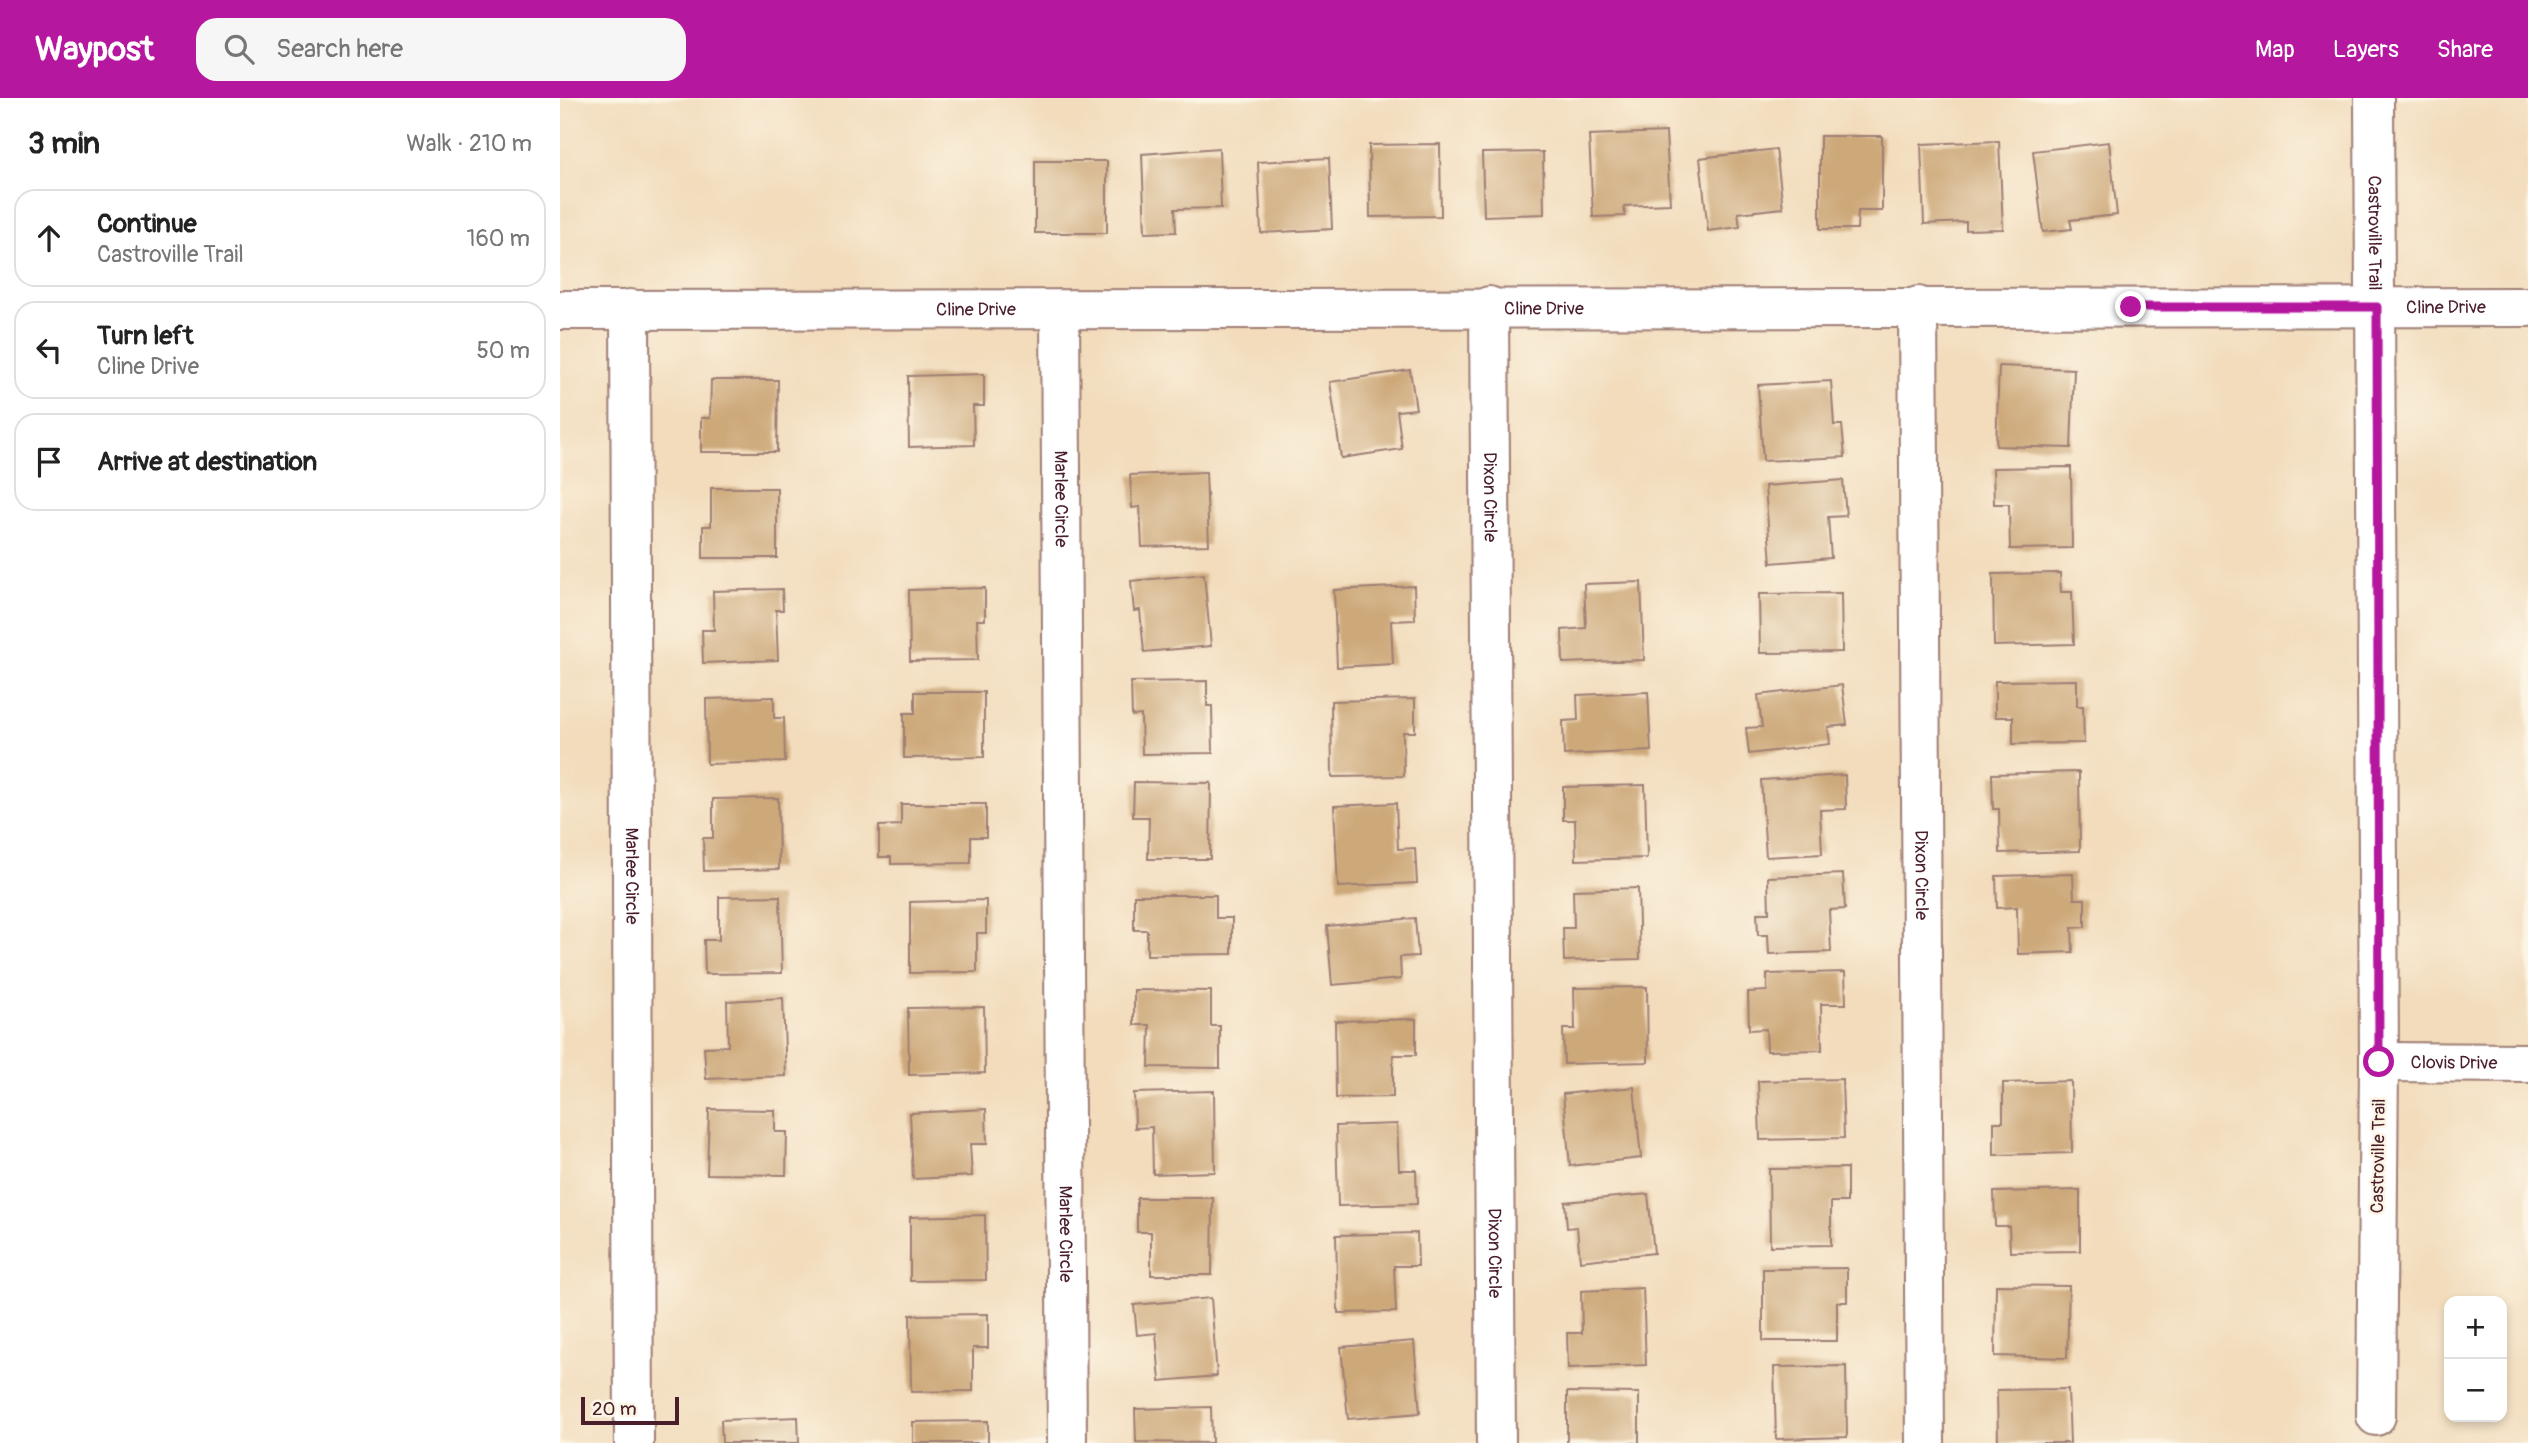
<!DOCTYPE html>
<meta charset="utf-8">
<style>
:root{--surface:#fff;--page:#f6f6f6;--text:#222;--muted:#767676;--line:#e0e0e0;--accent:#b5179e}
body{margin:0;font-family:Pangolin,sans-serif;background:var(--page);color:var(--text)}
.controls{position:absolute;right:21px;bottom:21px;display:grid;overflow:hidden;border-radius:14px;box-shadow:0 4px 10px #0003}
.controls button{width:63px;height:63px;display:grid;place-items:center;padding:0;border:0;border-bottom:2px solid var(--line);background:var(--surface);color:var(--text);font:35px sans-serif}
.scale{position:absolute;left:21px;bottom:18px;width:98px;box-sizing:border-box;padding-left:7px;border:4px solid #4a1f2b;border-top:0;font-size:19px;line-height:24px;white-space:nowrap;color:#4a1f2b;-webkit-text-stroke:5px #fcf5e5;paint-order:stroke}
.stop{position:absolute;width:21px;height:21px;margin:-16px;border:5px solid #b5179e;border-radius:50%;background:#fff}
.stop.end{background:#b5179e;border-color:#fff;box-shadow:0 2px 7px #0008}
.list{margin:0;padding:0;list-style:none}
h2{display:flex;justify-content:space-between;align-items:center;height:91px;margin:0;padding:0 28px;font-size:30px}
h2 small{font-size:23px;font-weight:400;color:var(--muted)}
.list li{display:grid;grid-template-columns:46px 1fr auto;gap:21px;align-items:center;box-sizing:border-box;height:98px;margin:0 14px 14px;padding:0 14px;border:2px solid var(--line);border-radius:21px}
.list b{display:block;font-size:26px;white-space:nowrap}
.list p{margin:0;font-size:23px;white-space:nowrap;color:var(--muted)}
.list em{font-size:23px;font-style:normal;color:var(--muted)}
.icon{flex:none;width:38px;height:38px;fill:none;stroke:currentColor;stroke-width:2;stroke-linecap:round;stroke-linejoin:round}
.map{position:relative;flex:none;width:1968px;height:1345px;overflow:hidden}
header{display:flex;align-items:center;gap:42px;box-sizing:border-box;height:98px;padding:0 35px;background:var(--accent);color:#fff}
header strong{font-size:33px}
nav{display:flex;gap:38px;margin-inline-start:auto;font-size:24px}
.search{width:490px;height:63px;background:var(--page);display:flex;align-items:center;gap:18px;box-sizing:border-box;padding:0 24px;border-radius:21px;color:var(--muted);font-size:26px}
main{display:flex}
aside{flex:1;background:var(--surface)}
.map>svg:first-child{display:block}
</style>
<header>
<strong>Waypost</strong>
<div class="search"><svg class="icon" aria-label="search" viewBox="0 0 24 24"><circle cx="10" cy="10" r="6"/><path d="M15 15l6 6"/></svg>Search here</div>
<nav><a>Map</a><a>Layers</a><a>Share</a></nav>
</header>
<main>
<aside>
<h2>3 min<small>Walk · 210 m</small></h2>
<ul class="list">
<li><svg class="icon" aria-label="ahead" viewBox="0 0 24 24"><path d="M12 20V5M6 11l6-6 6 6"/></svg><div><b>Continue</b><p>Castroville Trail</p></div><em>160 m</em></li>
<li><svg class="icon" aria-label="left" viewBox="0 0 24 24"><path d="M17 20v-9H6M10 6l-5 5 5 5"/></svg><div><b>Turn left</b><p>Cline Drive</p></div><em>50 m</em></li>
<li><svg class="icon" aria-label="arrive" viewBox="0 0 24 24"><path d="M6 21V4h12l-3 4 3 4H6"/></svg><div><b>Arrive at destination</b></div></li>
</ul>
</aside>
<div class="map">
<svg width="1968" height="1345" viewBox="0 0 1968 1345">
<rect width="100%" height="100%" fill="#fcf5e5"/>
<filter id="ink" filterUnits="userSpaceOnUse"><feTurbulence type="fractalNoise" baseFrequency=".0143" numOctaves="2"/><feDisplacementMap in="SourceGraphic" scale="14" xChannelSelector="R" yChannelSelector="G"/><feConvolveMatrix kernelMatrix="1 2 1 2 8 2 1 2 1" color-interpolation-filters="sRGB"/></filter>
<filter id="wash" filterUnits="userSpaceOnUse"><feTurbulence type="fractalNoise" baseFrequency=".00686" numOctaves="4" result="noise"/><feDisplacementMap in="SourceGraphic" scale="28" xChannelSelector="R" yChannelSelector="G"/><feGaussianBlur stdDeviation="1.57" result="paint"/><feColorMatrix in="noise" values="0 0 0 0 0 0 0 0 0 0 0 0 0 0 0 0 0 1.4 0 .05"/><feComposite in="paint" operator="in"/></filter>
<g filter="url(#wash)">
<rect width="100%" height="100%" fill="#f2dcbc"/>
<g id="blocks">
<!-- building -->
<path fill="#cda97a" d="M1106 34 1110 106 1064 108 1065 118 1033 119 1029 37Z
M1260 38H1322V113H1298L1297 131H1260Z
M1439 43 1443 131 1406 132V124L1364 126 1361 46Z
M1549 44 1557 117 1510 122 1512 131 1483 134 1473 53Z
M880 46 881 118 810 119 809 47Z
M659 50 661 110 615 111 616 134 585 135 582 56Z
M1216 51 1223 110 1178 115 1180 129 1148 133 1140 60Z
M983 54 984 116 924 118 922 55Z
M769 60 772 131 701 135 698 64Z
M475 63H547V135H475Z
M1439 268 1514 271 1511 350 1436 348Z
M850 272 856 311 837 313 842 351 781 360 770 284Z
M424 276V308H413L414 347 349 349 348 278Z
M151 282H218L217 354H141V320H150Z
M1271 283 1274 327H1282L1285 359 1203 363 1198 287Z
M1511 369 1512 450 1450 451 1449 406H1434L1433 370Z
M646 374 649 447 582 449 580 409 572 410 570 377Z
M1283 382 1286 418 1268 419 1271 460 1211 465 1205 388Z
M151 390H217V460H143V428H151Z
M1500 475 1501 494H1512L1514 546 1434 548 1433 476Z
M644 476 651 548 584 554 580 512 574 513 571 483Z
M1081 484 1084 562 1003 565 1002 532 1026 530 1024 486Z
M854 488 855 522 831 523 833 566 777 569 774 492Z
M425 490V522H417L418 562 350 563 349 492Z
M222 491 223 512H216L218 562 143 565 142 532H154L153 493Z
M1281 495 1282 554 1200 555 1199 496Z
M1517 582V608H1523L1524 645 1453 646V619H1435V583Z
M647 583V608H652L653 655 582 656 581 617 572 618 571 584Z
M1282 587 1287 627 1268 629 1270 646 1189 656 1186 630 1202 629 1198 597Z
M355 594H424V659L344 660V615H355Z
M1088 594 1091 653 1004 657 1003 623 1018 622 1017 597Z
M214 599V620H224L225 664 147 666 146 601Z
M855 601V634H843L844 678 772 679 771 603Z
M1519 674 1520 753 1440 755 1439 711H1433L1432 676Z
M1285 677 1286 711 1260 712 1262 756 1206 759 1201 682Z
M574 684 651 685 650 761H588L589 719H573Z
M1085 687 1087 760 1016 762 1015 722H1003V689Z
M218 700 219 771 144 773 143 740H153V701Z
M836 705 838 751 855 750 857 785 778 789 774 708Z
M341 706H426V739H411V765L331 766V759H319V728L341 727Z
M1283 776 1285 811 1269 812 1271 854 1209 856 1208 837H1198L1197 815H1209L1208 779Z
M1513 776 1514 801H1525V829L1512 830 1513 854 1458 856 1457 809 1437 810 1436 778Z
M1078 790 1080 861 1004 863 1003 830H1014L1013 792Z
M574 797H656V820H672V856L587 857V832H574Z
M220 798 222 875 145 876 144 842H159V799Z
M426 802V835H417V874L350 875V804Z
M855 820 858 858 840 859 841 881 772 887 767 828Z
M1285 874 1286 906H1261L1262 952 1207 953 1206 931 1189 932 1188 894 1207 893V876Z
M1087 889 1088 964 1004 966 1003 931H1015L1014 890Z
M574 892 651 893V928H660V970L589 969 590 927H574Z
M223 900 226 978 146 981 144 949 168 948 167 903Z
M424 909 425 975 349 977 348 910Z
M856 921V957H833V999L776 1000 775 923Z
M1282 981 1284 1040 1200 1042 1198 983Z
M1511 983 1512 1055 1434 1057V1024H1443V985Z
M1074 989 1081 1060 1010 1068 1003 996Z
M654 993 655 1074 593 1076 592 1029 575 1030 574 995Z
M149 1011 215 1012V1034H227L226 1077 147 1076Z
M426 1011 427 1046H410L412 1078 353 1081 350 1015Z
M837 1026 839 1072H856L857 1106 778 1108 776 1028Z
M1287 1070V1104H1271V1147L1210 1148 1209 1071Z
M1520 1092V1153L1450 1154 1449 1128H1435L1434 1094Z
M1088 1096 1094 1155 1020 1163 1017 1129 1007 1130 1005 1104Z
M577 1100H653L652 1177H591V1134H577Z
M425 1117 426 1182 350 1183V1119Z
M857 1135 858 1168H834L836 1214 778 1215 776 1137Z
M1287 1170V1204H1277V1243H1203V1171Z
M1436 1187 1509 1188 1507 1260 1435 1258Z
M1083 1190 1086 1267 1008 1270 1007 1235H1022L1021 1193Z
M651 1200 657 1278 600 1283 596 1235 577 1237 574 1207Z
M428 1216V1250H413V1293L351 1294 350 1217Z
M854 1243 860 1315 788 1321 781 1249Z
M1286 1268 1287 1339 1216 1341 1214 1269Z
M1508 1291 1510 1345H1438L1437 1292Z
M1007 1294 1079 1295V1345H1007Z
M651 1309 652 1345 576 1344 575 1311Z
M238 1319 239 1345H162L161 1322Z
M428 1323V1345H353V1324Z"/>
</g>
</g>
<g filter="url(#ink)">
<use href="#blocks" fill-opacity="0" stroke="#9e7e74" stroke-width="2"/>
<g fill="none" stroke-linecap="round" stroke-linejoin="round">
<defs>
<g id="minor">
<path id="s1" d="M1814 0 1819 964 1816 1318"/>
<path id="s2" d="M929 208 936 1345"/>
<path id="s3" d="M1358 208 1365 1345"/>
<path id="s4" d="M70 211 74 1345"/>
<path id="s5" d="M0 212 1968 209"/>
<path id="s6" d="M500 212 507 1345"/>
<path id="s7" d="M1819 964 1968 965"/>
</g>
</defs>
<!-- minor casing -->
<use href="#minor" stroke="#9e7e74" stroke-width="42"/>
<!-- minor -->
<use href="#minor" stroke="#fff" stroke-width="38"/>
</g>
</g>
<g fill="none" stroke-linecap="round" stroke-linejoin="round" filter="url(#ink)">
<!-- route -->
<path stroke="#b5179e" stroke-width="9" d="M1571 209H1817L1819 964"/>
</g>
<g text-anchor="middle" stroke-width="5" stroke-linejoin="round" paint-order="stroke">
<!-- street labels -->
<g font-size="18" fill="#4a1f2b" stroke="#fcf5e5">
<text dy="6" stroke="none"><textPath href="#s1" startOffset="135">Castroville Trail</textPath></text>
<text dy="6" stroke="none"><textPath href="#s5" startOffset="984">Cline Drive</textPath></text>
<text dy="6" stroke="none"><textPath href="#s5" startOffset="1886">Cline Drive</textPath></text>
<text dy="6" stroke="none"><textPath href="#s5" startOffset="416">Cline Drive</textPath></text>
<text dy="6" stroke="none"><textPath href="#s2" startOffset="191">Dixon Circle</textPath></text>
<text dy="6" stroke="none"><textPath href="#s6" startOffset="189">Marlee Circle</textPath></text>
<text dy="6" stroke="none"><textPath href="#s3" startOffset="569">Dixon Circle</textPath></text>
<text dy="6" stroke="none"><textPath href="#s4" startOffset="567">Marlee Circle</textPath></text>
<text dy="6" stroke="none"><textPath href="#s7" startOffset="75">Clovis Drive</textPath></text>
<text transform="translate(1818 1058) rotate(-89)" y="6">Castroville Trail</text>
<text dy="6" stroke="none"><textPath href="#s6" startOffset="924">Marlee Circle</textPath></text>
<text dy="6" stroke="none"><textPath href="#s2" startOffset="947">Dixon Circle</textPath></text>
</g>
</g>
</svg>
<div class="controls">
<button>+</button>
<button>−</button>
</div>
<div class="scale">20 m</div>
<div class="stop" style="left:1819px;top:964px"></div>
<div class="stop end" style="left:1571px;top:209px"></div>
</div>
</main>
